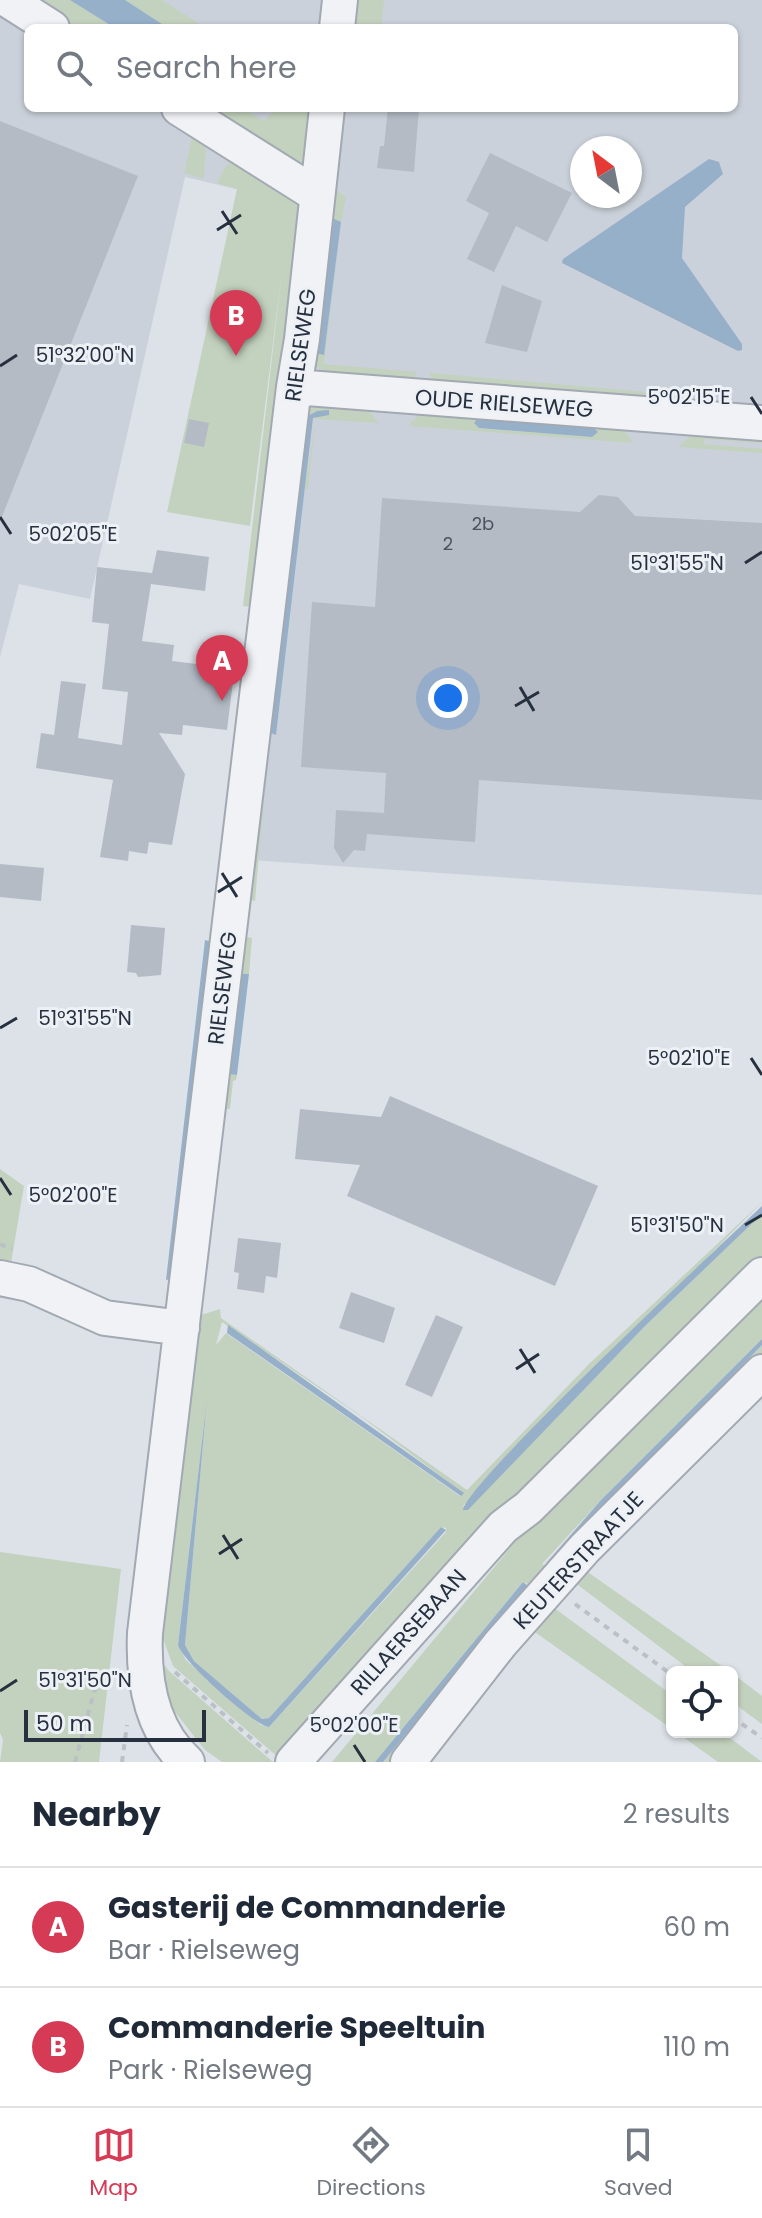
<!DOCTYPE html>
<meta charset="utf-8">
<style>
:root{--surface:#fff;--page:#f2f2f3;--text:#1f2937;--muted:#747a83;--line:#e0e1e3;--accent:#d53b55}
body{margin:0;font-family:Poppins,sans-serif;background:var(--page);color:var(--text)}
.controls{position:absolute;right:24px;bottom:24px;display:grid;overflow:hidden;border-radius:12px;box-shadow:0 2px 6px #0004}
.controls button{width:72px;height:72px;display:grid;place-items:center;padding:0;border:0;border-bottom:2px solid var(--line);background:var(--surface);color:var(--text);font:40px sans-serif}
.compass{position:absolute;left:570px;top:136px;width:72px;height:72px;border-radius:50%;background:var(--surface);box-shadow:0 2px 6px #0004;rotate:328deg}
.scale{position:absolute;left:24px;bottom:20px;width:182px;box-sizing:border-box;padding-left:8px;border:4px solid #26303f;border-top:0;font-size:22px;line-height:28px;white-space:nowrap;color:#26303f;-webkit-text-stroke:6px #edf1f6;paint-order:stroke}
.you{position:absolute;left:448px;top:698px;width:28px;height:28px;margin:-20px;border:6px solid #fff;border-radius:50%;background:#1a73e8;box-shadow:0 0 0 12px #1a73e833}
.badge{display:grid;place-items:center;width:52px;height:52px;border-radius:50%;background:var(--accent);color:#fff;font-size:26px;font-weight:700}
.pin{position:absolute;translate:-50% -66px;filter:drop-shadow(0 2px 4px #0008)}
.pin::after{content:'';position:absolute;top:42px;width:28px;height:24px;background:inherit;clip-path:polygon(0 0,100% 0,50% 100%)}
.list{margin:0;padding:0;list-style:none}
h2{display:flex;justify-content:space-between;align-items:center;height:104px;margin:0;padding:0 32px;font-size:34px}
h2 small{font-size:26px;font-weight:400;color:var(--muted)}
.list li{display:grid;grid-template-columns:52px 1fr auto;gap:24px;align-items:center;box-sizing:border-box;height:120px;padding:0 32px;border-top:2px solid var(--line)}
.list b{display:block;font-size:30px;white-space:nowrap}
.list p{margin:0;font-size:26px;white-space:nowrap;color:var(--muted)}
.list em{font-size:26px;font-style:normal;color:var(--muted)}
.icon{flex:none;width:44px;height:44px;fill:none;stroke:currentColor;stroke-width:2;stroke-linecap:round;stroke-linejoin:round}
.map{position:relative;flex:none;width:762px;height:1762px;overflow:hidden}
.search{position:absolute;background:var(--surface);box-shadow:0 2px 6px #0004;left:24px;right:24px;top:24px;height:88px;display:flex;align-items:center;gap:20px;box-sizing:border-box;padding:0 28px;border-radius:12px;color:var(--muted);font-size:30px}
.sheet{height:344px;background:var(--surface)}
nav{display:flex;justify-content:space-around;align-items:center;box-sizing:border-box;height:112px;border-top:2px solid var(--line);background:var(--surface);font-size:22px;color:var(--muted)}
nav a{display:grid;justify-items:center;gap:4px}
nav .on{color:var(--accent)}
.map>svg:first-child{display:block}
</style>
<div class="map">
<svg width="762" height="1762" viewBox="0 0 762 1762">
<rect width="100%" height="100%" fill="#dde2e8"/>
<!-- built -->
<path fill="#cbd1da" fill-rule="evenodd" d="M0 0H762V895L249 860 330 211 185 177 90 599 19 584 0 657ZM28 28H734V108H28ZM582 148H630V196H582Z"/>
<!-- green -->
<path fill="#c3d2be" fill-rule="evenodd" d="M22 0H70L115 28H66Z
M125 0H162L206 28H168Z
M349 0H384L381 28H346Z
M193 108H243L264 121 276 108H317L305 161 295 166Z
M336 108H346L336 190 346 197 341 222 334 221 326 271 324 354 339 241 324 364 417 372 411 386 333 379 306 358Z
M183 129 206 141 204 179 184 173 192 137Z
M233 160 292 190 303 209 252 607 243 606 282 272 250 526 167 512 237 189 217 183 225 167Z
M430 374 431 373 691 396 687 404 435 388Z
M327 401 362 402 379 423 316 419 308 489H305L317 411 308 417 267 770 258 765 300 414Z
M426 407 617 422 634 443 408 426ZM474 424 595 428 598 432 592 437 479 428Z
M698 429 762 434V443L704 439 703 444 762 449V453L678 447Z
M264 796 255 901 251 900 246 937 252 938 249 974H243L230 1073 237 1075 236 1080 233 1081 230 1109 218 1108 254 800Z
M0 1169 24 1186 10 1269 0 1266Z
M762 1202 463 1506 467 1510 645 1326 762 1214V1258L689 1328 280 1759 173 1666 161 1633 194 1317 220 1309 221 1318 467 1490 589 1364ZM222 1322 359 1415 463 1493 460 1496 226 1333 216 1345ZM207 1399 185 1645 194 1661 262 1719 269 1718 441 1527 446 1528V1532L269 1727 261 1725 186 1660 178 1645Z
M762 1293V1339L601 1500 542 1564 546 1566 633 1473 762 1345V1365L400 1762H383L528 1584 523 1582 375 1762H332L526 1529Z
M0 1552 121 1569 99 1762H0L3 1740 0 1733Z
M582 1568 730 1672H693L574 1582Z
M553 1607 672 1695V1729L532 1630Z
M160 1659 169 1671 273 1762H222L205 1750 171 1707 163 1688Z
M732 1673 762 1696V1724L732 1702Z
M676 1732H722L762 1762H718Z"/>
<!-- water -->
<path fill="#96b0ca" d="M70 0H125L168 28H115Z
M709 159 719 162 723 174 685 207 682 258 742 344V350L738 351 562 263 563 259Z
M334 219 341 222 324 355 315 353Z
M329 410V415L313 418 276 735 271 733 303 434 308 416 317 411Z
M478 418 593 427 598 432 592 437 479 428 474 423Z
M205 940 212 942 170 1279 166 1280Z
M242 974H249L237 1075 230 1074Z
M762 1206V1214L645 1326 468 1510H463C467 1482 723 1243 762 1206Z
M228 1325 464 1493 461 1496 227 1333Z
M762 1339V1345L542 1568 601 1500Z
M207 1399 185 1645 194 1661 262 1719 269 1718 441 1527 446 1530 269 1727C255 1726 182 1661 178 1645Z
M523 1582 528 1586 383 1762H375Z"/>
<!-- building -->
<path fill="#b4bbc5" d="M388 108H419L414 172 377 168 380 146H384Z
M0 121 138 176 1 519H0Z
M490 153 572 193 547 242 516 226 494 272 467 259 489 213 466 201Z
M502 285 542 301 527 352 485 343Z
M189 419 209 423 204 447 184 443Z
M599 495 618 497 635 516 762 523V800L479 780 475 842 367 834 365 851 354 850 343 863 334 848 336 810 384 813 386 773 301 767 312 602 375 607 382 498 580 512Z
M157 550 209 557 205 591 151 584 142 641 174 645 172 661 205 665 213 659 235 665 227 730 183 725 182 735 159 733 185 774 172 845 149 842 147 854 129 851 128 861 100 857 113 780 36 768 41 733 54 735 61 681 86 684 78 738 122 745 128 692 102 689 109 624 92 622 97 567 152 573 151 578Z
M0 864 44 868 41 901 0 897Z
M131 925 165 928 161 975 138 977 136 973 127 972Z
M390 1096 598 1186 555 1286 347 1196 360 1165 295 1159 300 1109 381 1117Z
M238 1238 281 1243 277 1278 266 1276 264 1293 237 1289 239 1273 234 1272Z
M351 1292 395 1308 384 1343 339 1328Z
M436 1315 463 1327 432 1397 405 1385Z"/>
<g fill="none" stroke-linecap="round" stroke-linejoin="round">
<defs>
<path id="minor" d="M8 0 52 28
M337 28 340 0
M179 108 317 195
M294 387 762 423
M0 1278 29 1284 105 1318 182 1328
M187 1762C151 1730 143 1679 145 1633L294 387 302 339 327 108
M293 1762 503 1527 528 1508 762 1275
M408 1762 500 1644 585 1548 762 1372"/>
</defs>
<!-- minor casing -->
<use href="#minor" stroke="#a2a9b2" stroke-width="38"/>
<!-- path -->
<path stroke="#bbc0c6" stroke-width="4" stroke-dasharray="6 6" stroke-linecap="butt" d="M0 1244 12 1249
M575 1604 672 1675
M175 1672 268 1753
M732 1717 762 1738
M75 1762 94 1692 101 1680 117 1673
M122 1762 127 1725"/>
<!-- minor -->
<use href="#minor" stroke="#f0f2f6" stroke-width="34"/>
</g>
<!-- ticks -->
<path fill="none" stroke="#26303f" stroke-width="3" d="M222 211 237 234M217 230 241 215M0 366 17 355M751 397 762 414M0 517 11 534M745 563 762 552M520 687 534 711M515 706 539 692M222 873 237 897M218 892 242 877M0 1028 17 1018M751 1058 762 1075M0 1178 11 1195M745 1225 762 1215M520 1349 535 1373M516 1369 539 1354M223 1535 238 1559M219 1554 242 1539M0 1691 17 1680M354 1745 365 1762"/>
<g text-anchor="middle" stroke-width="6" stroke-linejoin="round" paint-order="stroke">
<!-- number labels -->
<g font-size="18" fill="#4a5360">
<text x="483" y="530">2b</text>
<text x="448" y="550">2</text>
</g>
<!-- street labels -->
<g font-size="22" fill="#26303f" stroke="#edf1f6">
<text transform="translate(300 345) rotate(-82)" y="8">RIELSEWEG</text>
<text transform="translate(504 403) rotate(4)" y="8">OUDE RIELSEWEG</text>
<text transform="translate(222 988) rotate(-83)" y="8">RIELSEWEG</text>
<text transform="translate(578 1560) rotate(-47)" y="8">KEUTERSTRAATJE</text>
<text transform="translate(408 1632) rotate(-48)" y="8">RILLAERSEBAAN</text>
</g>
</g>
<g font-size="20" text-anchor="middle" fill="#26303f" stroke="#edf1f6" stroke-width="6" stroke-linejoin="round" paint-order="stroke">
<text x="85" y="362">51°32'00"N</text>
<text x="689" y="404">5°02'15"E</text>
<text x="73" y="541">5°02'05"E</text>
<text x="677" y="570">51°31'55"N</text>
<text x="85" y="1025">51°31'55"N</text>
<text x="689" y="1065">5°02'10"E</text>
<text x="73" y="1202">5°02'00"E</text>
<text x="677" y="1232">51°31'50"N</text>
<text x="85" y="1687">51°31'50"N</text>
<text x="354" y="1732">5°02'00"E</text>
</g>
</svg>
<div class="controls">
<button><svg class="icon" aria-label="locate" viewBox="0 0 24 24"><circle cx="12" cy="12" r="6"/><path d="M12 2v4M12 18v4M2 12h4M18 12h4"/></svg></button>
</div>
<svg class="compass" viewBox="-18 -18 36 36"><path d="M0-13l5 13h-10z" fill="#e53935"/><path d="M0 13l5-13h-10z" fill="#747a83"/></svg>
<div class="scale">50 m</div>
<div class="you"></div>
<div class="pin badge" style="left:222px;top:701px">A</div>
<div class="pin badge" style="left:236px;top:356px">B</div>
<div class="search"><svg class="icon" aria-label="search" viewBox="0 0 24 24"><circle cx="10" cy="10" r="6"/><path d="M15 15l6 6"/></svg>Search here</div>
</div>
<section class="sheet">
<h2>Nearby<small>2 results</small></h2>
<ul class="list">
<li><span class="badge">A</span><div><b>Gasterij de Commanderie</b><p>Bar · Rielseweg</p></div><em>60 m</em></li>
<li><span class="badge">B</span><div><b>Commanderie Speeltuin</b><p>Park · Rielseweg</p></div><em>110 m</em></li>
</ul>
</section>
<nav>
<a class="on"><svg class="icon" aria-label="map" viewBox="0 0 24 24"><path d="M3 6l6-2 6 2 6-2v14l-6 2-6-2-6 2zM9 4v14M15 6v14"/></svg>Map</a>
<a><svg class="icon" aria-label="directions" viewBox="0 0 24 24"><path d="M12 3l9 9-9 9-9-9zM9 14v-3h6M13 9l2 2-2 2"/></svg>Directions</a>
<a><svg class="icon" aria-label="saved" viewBox="0 0 24 24"><path d="M7 4h10v16l-5-4-5 4z"/></svg>Saved</a>
</nav>
